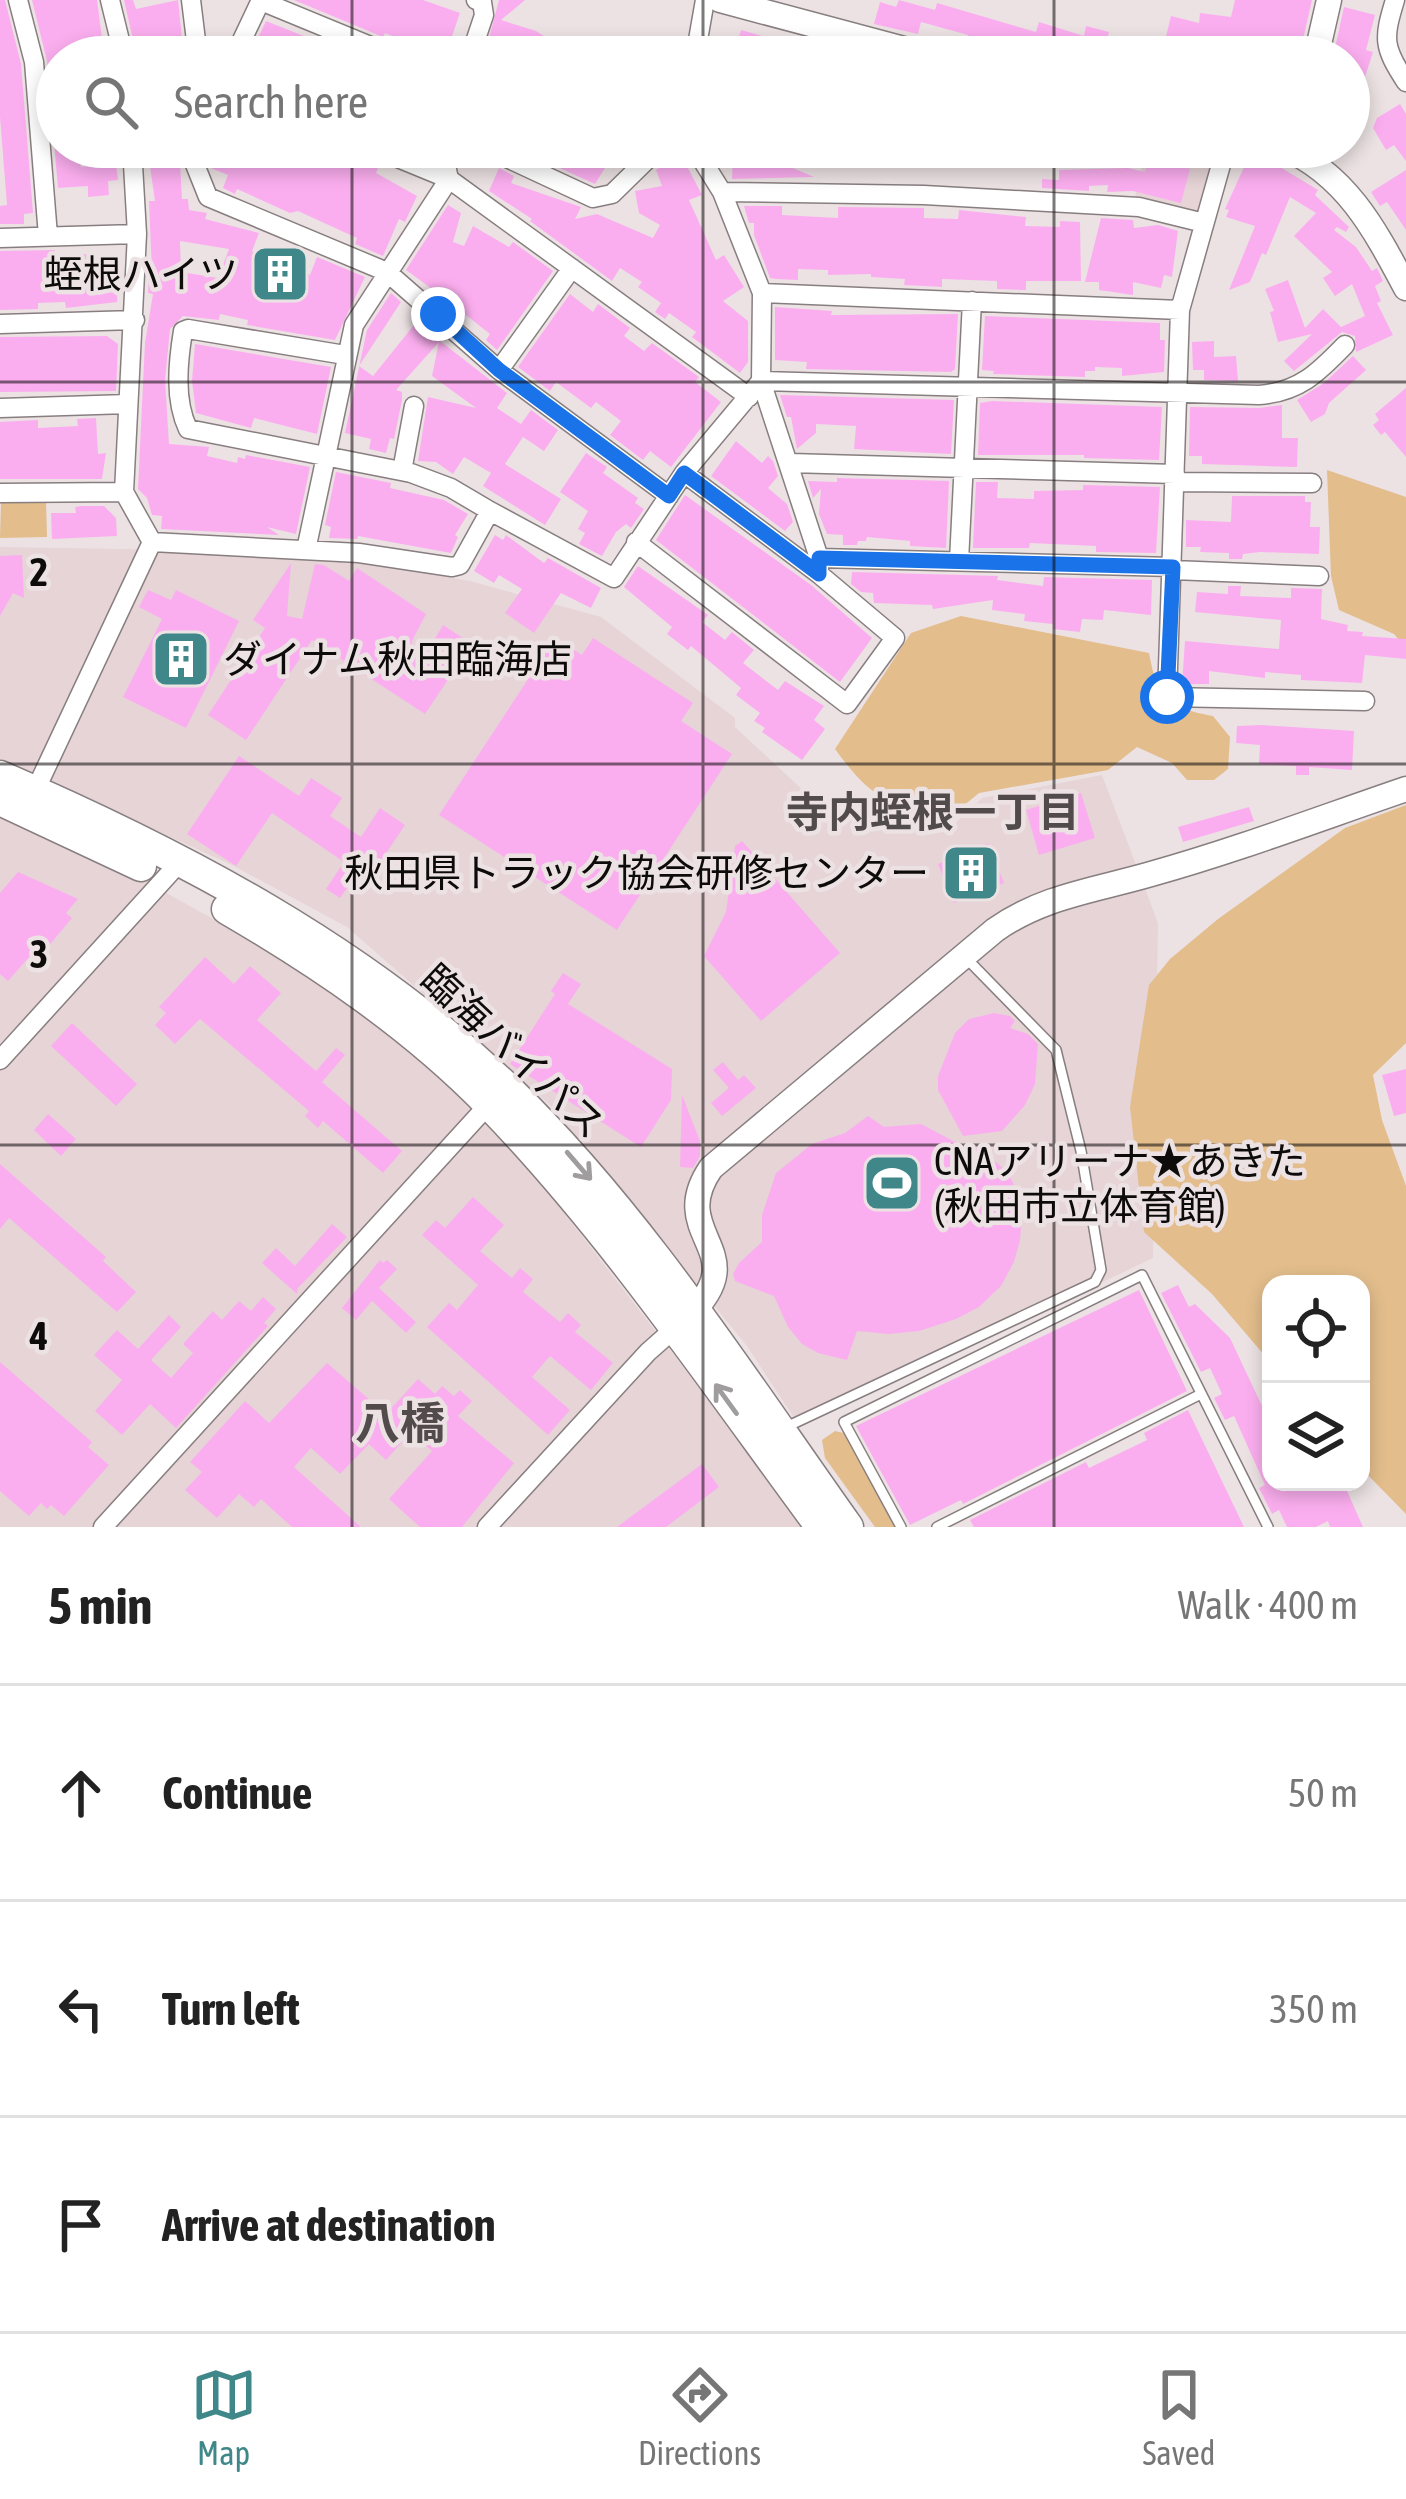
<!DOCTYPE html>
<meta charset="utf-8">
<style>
:root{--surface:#fff;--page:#f6f6f6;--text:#222;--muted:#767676;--line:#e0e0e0;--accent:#3f8789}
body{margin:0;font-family:"Asap Condensed","Noto Sans JP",sans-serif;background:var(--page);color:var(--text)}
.controls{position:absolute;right:36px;bottom:36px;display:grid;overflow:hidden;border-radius:24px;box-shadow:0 6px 18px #0003}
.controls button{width:108px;height:108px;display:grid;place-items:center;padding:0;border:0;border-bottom:3px solid var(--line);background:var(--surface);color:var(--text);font:60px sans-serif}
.stop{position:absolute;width:36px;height:36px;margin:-27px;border:9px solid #1a73e8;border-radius:50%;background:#fff}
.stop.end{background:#1a73e8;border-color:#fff;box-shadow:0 3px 12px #0008}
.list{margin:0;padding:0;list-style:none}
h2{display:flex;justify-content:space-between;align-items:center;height:156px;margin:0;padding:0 48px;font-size:51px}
h2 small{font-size:39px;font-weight:400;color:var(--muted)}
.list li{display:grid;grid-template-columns:78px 1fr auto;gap:36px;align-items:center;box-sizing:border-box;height:216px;padding:0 48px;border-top:3px solid var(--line)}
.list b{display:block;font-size:45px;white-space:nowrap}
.list em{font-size:39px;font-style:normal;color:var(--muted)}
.icon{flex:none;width:66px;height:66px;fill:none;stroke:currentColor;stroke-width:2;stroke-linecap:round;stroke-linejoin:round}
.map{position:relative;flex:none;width:1406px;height:1527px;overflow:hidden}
.search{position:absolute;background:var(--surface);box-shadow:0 6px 18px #0003;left:36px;right:36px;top:36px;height:132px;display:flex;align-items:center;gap:30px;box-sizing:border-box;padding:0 42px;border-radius:66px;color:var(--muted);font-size:45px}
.sheet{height:804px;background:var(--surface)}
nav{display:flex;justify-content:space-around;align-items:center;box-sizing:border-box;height:168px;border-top:3px solid var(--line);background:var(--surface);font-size:33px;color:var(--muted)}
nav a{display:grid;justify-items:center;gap:6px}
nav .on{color:var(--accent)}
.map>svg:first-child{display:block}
</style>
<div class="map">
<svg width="1406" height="1527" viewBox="0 0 1406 1527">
<rect width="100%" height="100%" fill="#ece2e4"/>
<!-- built -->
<path fill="#e6d4d7" d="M1092 147H1215L1198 218 1134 202 1142 166 1091 153Z
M0 547 306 552 470 581 601 617 735 718V727L834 819 864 799 949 829 982 798 1102 775 1158 923 1153 1258 800 1427 747 1346 550 1105 347 927 234 866 0 759Z
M0 817 123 869 332 985 420 1053 507 1139 807 1527H0Z"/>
<!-- green -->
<path fill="#e3bd8c" d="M1327 470 1406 497V648L1394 634 1339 610 1331 576Z
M46 501 47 537 0 538 1 502Z
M961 616 1149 653C1158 700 1166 707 1213 716L1230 737 1228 769 1214 780H1187L1172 763 1137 747 1108 770 979 793 946 820C887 803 872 800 835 749L911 633Z
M1406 805V1043L1373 1075 1382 1120 1406 1186V1514L1361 1468V1284H1271V1363L1212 1294 1144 1232 1130 1107 1149 985 1170 959 1218 919 1345 828Z
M835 1431 844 1433 895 1527H875L825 1458 822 1440Z"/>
<!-- building -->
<path fill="#fbaeef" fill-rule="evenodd" d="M0 0H5L21 64 33 213 24 214V224H0V206L7 205 0 117Z
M32 0H97L104 54 57 57V147H78L81 167 116 164 118 180 108 181 109 195 88 197V186L58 188 47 61Z
M124 0H133L136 9 178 0 184 57H137Z
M294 0H423L460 13 451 39 457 41 451 57H419L423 48 385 33 383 37Z
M499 0H525L501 20 536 31 577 57H532L499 46 495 57H484Z
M899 0 935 10 937 3 1036 32 1039 22 1084 36 1086 26 1109 32 1107 38 1143 50 1147 36 1165 41 1171 16 1199 23 1200 13 1231 17 1235 0H1312L1299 57H1215L1219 43 1186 39 1182 57H1027L966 41 968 35 921 22 918 34 874 24 880 2 896 7Z
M1344 7 1375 15 1366 50 1373 52 1365 77 1349 72V57H1333Z
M266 21 349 54 362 57H249Z
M741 30 797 46 794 57H733Z
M1400 104 1406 114V161L1394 145 1386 150 1373 128 1377 118Z
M316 147 352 161 358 149 365 159 379 165 376 173 417 196 405 222 399 219 383 256 355 244 357 238 298 211 290 213 237 189 235 194 223 188 228 175 211 168 203 148Z
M526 147H570L591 159 598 147 621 153 614 166 608 163 595 184 542 160Z
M1239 147 1268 153 1270 161 1318 190 1315 195 1349 227 1346 232 1337 227 1334 230 1356 247 1372 271 1377 268 1383 281 1375 286 1381 301 1377 303 1393 335 1356 352 1355 336 1342 332 1294 371 1284 361 1312 334 1278 342 1270 312 1274 311 1265 289 1288 280 1305 328 1323 309 1341 327 1365 316 1352 284 1335 296 1323 278 1332 272 1294 236 1316 213 1290 197 1266 255 1262 253 1250 282 1229 290 1255 226 1226 217 1229 210 1225 209 1245 165 1236 162Z
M680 153 702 195 689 200 716 260 724 255 744 287 723 301 748 321V362L740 373 692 337 696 332 669 313 665 319 655 312 661 303 638 287 642 282 620 268 612 281 530 221 532 219 489 191 499 168 514 176 511 183 581 207 575 219 597 214 653 238 660 225 639 213 635 191 662 186 656 170Z
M733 156 767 157 814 177 732 179Z
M175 157 176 163H180L182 199H188L189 210 207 213 205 219 259 233 252 251 310 275 317 257 365 277 335 340 247 325 248 320 220 314 219 320 183 316 170 329 165 380 169 444 209 447 207 456 237 463 238 457 245 459 246 455 310 467 296 534 267 527 279 535 161 529 162 516 152 515 147 498 138 489 145 343 153 294 148 293 149 273H152L149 201H155L149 159ZM180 241 229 249 218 278 181 272Z
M1149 158 1190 169 1181 203 1133 191 1107 192 1108 185 1089 186V191L1042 188V179L1059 180V170L1128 168 1145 172Z
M1406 170V230L1387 202 1380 206 1371 192Z
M448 205 461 213 453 242 464 246 473 226 509 247 513 242 553 271 497 350 486 340 490 334 466 315 462 320 436 297 439 294 406 270Z
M744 206H782V215L838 218V207L924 208V218L958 219 959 210 1026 217 1025 226 1060 227V221L1080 222 1081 281H1026V290L997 289V281L942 279V287L904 285 905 279 871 277V274L828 275V270L798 269V280L776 279 770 278 754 235V223H749Z
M1101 218 1133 220 1134 228 1158 225 1178 231 1172 277 1164 275 1161 288 1133 282V295L1099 290V282H1085Z
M55 250V254H120L117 302 66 308 65 302 38 303V309L0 310V251Z
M391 293 401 302 359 366 373 376 414 325 440 341 507 393 497 408 521 424 531 410 558 430 544 451 523 437 505 464 561 499 545 525 483 486 491 473 464 457 453 474 436 462 418 461 428 397 476 408 432 376 439 342 396 390 402 392V400L394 439 390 438 386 453 369 449 371 439 345 433 367 330Z
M570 294 593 312 598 304 630 328 624 336 644 351 652 343 699 377 695 382 721 402 671 467 650 451 643 460 610 435 621 421 596 402 591 408 556 382 550 391 518 367Z
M775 307 832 311 831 315 958 314 955 369 951 372 806 369 807 362 775 360Z
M985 316 1160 323V340H1165L1164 372 1122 376V368L1095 367V371H1085V377L993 374 994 371 982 370Z
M107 336 118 344 116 391 0 392V337Z
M1214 341V357L1236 356 1238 381 1204 380V370H1193L1192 342Z
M195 344 331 367 317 434 254 418 251 428 196 413 192 381Z
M1353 356 1366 370 1329 403 1325 414 1311 422 1297 400 1324 383Z
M1406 388V457L1385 432 1381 435 1373 425 1379 420 1375 414Z
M780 395 954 400 951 454 854 449 856 426 816 424V433L797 449 791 417H787Z
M992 401 1162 407 1159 460 1084 458V455H978L980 403Z
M1282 405V438H1298L1297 467 1202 464V456H1189L1190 407 1259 408Z
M96 418 98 454 106 453 102 479H0V422L38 420V428L78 426 77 419Z
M736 441 762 463 768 456 773 461 778 476 768 488 787 504 793 522 785 531 711 476Z
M586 453 607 467 603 473 638 498 635 503 644 509 631 528 626 524 616 532 602 556 579 544 585 533 578 529 588 511 560 492Z
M336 472 391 483 390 488 444 500 468 514 455 535 458 537 451 553 358 536 357 539 329 538 331 527 325 525Z
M837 478 949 481 946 548 910 546V541L867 537 866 541H858L857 545H843V535L827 534 819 514 821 489 813 498 808 481 837 482Z
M976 482H998L997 498 1034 499V491L1083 490V485L1160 487 1156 553 1096 552V546L1030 543 1029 548H973Z
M685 495 811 585 872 638 840 682 656 540Z
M1232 496H1305V502H1311L1310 527H1320L1319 554 1260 552 1243 554 1242 559H1229V553L1200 552 1201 547H1186V520L1231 522Z
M104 506 116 518 117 536 52 539 51 513H76L75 507 81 506Z
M495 535 503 540 506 535 544 563 548 558 601 588 591 608 561 593 534 633 505 613 522 589 499 575 494 583 474 571Z
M22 555 24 598 13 593 0 616V556Z
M291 563 287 616 302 619 315 564 324 565 349 581 357 568 426 614 411 643 427 652 443 625 472 644 425 714 312 640 246 740 208 715 265 628 253 620Z
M638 566 708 615 702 622 725 640 732 632 754 650 743 663 778 690 785 681 824 706 814 720 825 729 802 760 762 732 765 728 754 721 760 713 736 695 741 688 691 646 688 650 667 634 672 627 624 587Z
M852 572 998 576 997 580 1043 586 1044 577 1152 580 1151 615 1104 610 1103 620 1082 619 1080 632 1053 629V624L1024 621 1025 614 992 610 993 600 933 609 932 605 874 603 873 593 861 592 851 584Z
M1228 586H1241L1240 596 1291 598V588L1322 589 1321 619 1348 625 1347 631 1363 632 1362 636 1406 639V659L1365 655 1362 683 1301 680V675L1265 672V678L1209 671V684H1182L1185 641 1279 649 1281 620 1195 612 1197 592 1228 594Z
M148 590 171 600 176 590 239 621 186 728 123 697 162 619 139 607Z
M555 638 582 655 593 638 693 703 681 721 732 754 617 930 439 815Z
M1262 725 1354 731 1352 770 1309 767V775H1296V766L1259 764 1260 745 1236 743 1237 726Z
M239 756 299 796 311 778 342 798 330 816 361 837 380 808 405 825 361 891 350 884 340 898 326 889 344 862 272 813 236 866 187 834Z
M1081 793 1095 838 1039 855 1026 810Z
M1249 807 1254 821 1183 842 1178 827Z
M742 841 840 953 761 1021 704 956 726 912 735 846Z
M988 843 1004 883 954 903 938 864Z
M18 872 78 899 66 913 72 918 36 961 30 956 8 981 0 974V893Z
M205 957 234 984 250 966 281 993 257 1020 316 1071 336 1048 345 1055 322 1082 402 1151 383 1173 323 1121 318 1128 305 1116 309 1111 200 1019 175 1044 155 1025 166 1013 159 1007Z
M563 973 581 984 568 1004 672 1069 671 1100 641 1147 510 1064 555 994 551 991Z
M994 1013 1010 1016 1015 1021 1010 1028 1028 1034 1038 1044 1035 1084 1025 1105 1002 1131 963 1136 938 1090V1076L955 1033 969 1019Z
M72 1023 137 1084 116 1106 51 1046Z
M723 1062 738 1080 744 1075 756 1088 722 1116 711 1103 729 1088 713 1070Z
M1406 1069V1113L1394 1116 1382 1075Z
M682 1095 700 1141V1156L693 1168 680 1167Z
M48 1114 76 1139 61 1156 34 1130Z
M868 1116 884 1127 921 1124 972 1151 967 1143 996 1162 1009 1174 1017 1192 1022 1217 1020 1240 1014 1262 1001 1286 979 1307 956 1319 919 1331 889 1334 857 1331 847 1360 818 1353 802 1344 788 1327 774 1296 735 1281 733 1274 739 1263 762 1242V1215L776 1173 812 1144 845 1133Z
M0 1164 106 1257 103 1261 136 1292 117 1312 9 1218 0 1229Z
M473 1197 504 1225 480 1251 512 1278 520 1268 533 1279 523 1292 560 1322 568 1313 581 1325 575 1332 613 1363 591 1390 550 1356 532 1377 570 1410 548 1435 427 1327 449 1303 457 1310 478 1285 422 1235 436 1220 445 1228Z
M332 1224 347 1237 298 1288 297 1294 262 1263 276 1248 295 1266Z
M380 1260 383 1263 387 1260 397 1269 379 1288 416 1322 406 1333 372 1301 356 1320 342 1308Z
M1178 1285 1189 1307 1195 1304 1230 1338 1271 1425V1482H1343L1363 1527H1330L1328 1521 1316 1527H1287L1279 1510 1272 1514 1259 1488 1265 1485 1234 1416 1225 1420 1214 1398 1222 1394 1210 1368 1201 1372 1161 1293Z
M1139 1290 1187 1391 963 1504 961 1500 910 1525 856 1426Z
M263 1297 276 1309 264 1323 268 1326 176 1428 150 1404 122 1435 95 1411 122 1380 94 1355 117 1330 138 1349 169 1315 181 1327 151 1360 171 1378 193 1353 183 1344 213 1311 222 1320 239 1301 251 1311Z
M0 1362 92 1442 88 1447 109 1465 64 1516 51 1505 47 1509 41 1503 29 1516 0 1491Z
M327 1363 386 1414 418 1379 435 1394 442 1386 454 1396 460 1390 472 1401 458 1416 514 1463 462 1527H420L389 1499 432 1451 411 1432 386 1460 369 1444 340 1474 311 1448 294 1467 361 1527H292L261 1499 254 1507 239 1494 217 1518 185 1490 202 1472 190 1462 245 1401 269 1423Z
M1188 1410 1244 1527H974L970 1520 1086 1462 1089 1468 1147 1440 1144 1433Z
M702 1464 719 1487 666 1527H617Z"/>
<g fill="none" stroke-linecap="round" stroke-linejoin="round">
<defs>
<path id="service" d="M784 1428 1095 1282 1101 1270 1081 1151 1056 1050 967 959
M901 1527 844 1422 1142 1275 1268 1527
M937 1527 1201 1394"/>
<path id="minor" d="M18 0 34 62 48 236
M110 0 124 57
M191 0 198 57
M1395 0C1383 39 1383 47 1406 82
M261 1 397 57
M234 57 261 0
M470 57 484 15 482 2 476 0
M695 57 705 0
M132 147 137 234 124 492 152 542
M188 147 208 197 387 272 499 370 669 496
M371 147 449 179 749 397
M442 147 449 179
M500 147 507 158 593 198 612 194 660 147
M694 147 722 192 762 293 761 381 819 558V574
M1226 147 1180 310 1167 697 1365 701
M722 192 924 195 1139 207 1204 223
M0 238 137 234
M762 293 1180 310
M0 324 135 320
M345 355 188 329 183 331C178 362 174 400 188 429L411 473 451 488 490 511
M499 370 572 268
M761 381 1259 395C1299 392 1318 373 1345 345
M0 408 128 404
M790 463 1175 474
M402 471 414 406
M1175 482 1312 483
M0 493 124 492
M152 542 359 553 452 567 460 565 490 511 614 578 684 473 761 381
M636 542 847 704 895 638 819 574 684 473
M306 550 354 325 449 179
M819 558 1173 567
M959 561 972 301
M1173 570 1319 576
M35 791 152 542
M0 1060 179 863
M103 1527 489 1104
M487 1527 648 1352 674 1329"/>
<path id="tertiary" d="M720 0 934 57
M1316 57 1329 0
M1283 147C1347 175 1375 230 1406 288
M686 1318C759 1251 664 1236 711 1168L995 930C1043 896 1096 890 1151 874 1237 850 1321 818 1406 789"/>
<path id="trunk" d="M0 776C183 855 363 950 508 1089 640 1217 742 1378 848 1527
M0 800 141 866
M227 909C321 964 413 1026 489 1104 612 1231 716 1385 821 1527"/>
</defs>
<!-- service casing -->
<use href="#service" stroke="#877e7f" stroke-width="12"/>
<!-- minor casing -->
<use href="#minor" stroke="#877e7f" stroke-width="21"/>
<!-- tertiary casing -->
<use href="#tertiary" stroke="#877e7f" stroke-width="27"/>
<!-- trunk casing -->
<use href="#trunk" stroke="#877e7f" stroke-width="33"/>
<!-- service -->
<use href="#service" stroke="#fff" stroke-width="9"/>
<!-- minor -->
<use href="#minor" stroke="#fff" stroke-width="18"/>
<!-- tertiary -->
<use href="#tertiary" stroke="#fff" stroke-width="24"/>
<!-- trunk -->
<use href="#trunk" stroke="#fff" stroke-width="30"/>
</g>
<!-- one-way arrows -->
<defs><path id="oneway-shaft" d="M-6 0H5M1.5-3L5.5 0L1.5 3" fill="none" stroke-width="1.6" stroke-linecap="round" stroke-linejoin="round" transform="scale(3)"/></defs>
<g stroke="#9f9d9d">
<use href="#oneway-shaft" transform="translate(579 1166) rotate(49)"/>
<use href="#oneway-shaft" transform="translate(726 1399) rotate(-126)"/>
</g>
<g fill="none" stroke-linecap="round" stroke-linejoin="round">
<!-- route -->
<path stroke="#1a73e8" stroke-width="15" d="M438 314 499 370 669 496 684 473 819 574V558L1173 567 1167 697"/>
</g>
<!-- grid -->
<path fill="none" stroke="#0e0b0b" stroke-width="3" stroke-opacity="0.55" d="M352 0V57M703 0V57M1054 0V57M352 147V1527M703 147V1527M1054 147V1527M0 382H1406M0 764H1406M0 1145H1406"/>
<!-- icons -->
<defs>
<symbol id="building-square" viewBox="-11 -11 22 22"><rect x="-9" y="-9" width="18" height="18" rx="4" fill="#3f8789" stroke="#ece2e4"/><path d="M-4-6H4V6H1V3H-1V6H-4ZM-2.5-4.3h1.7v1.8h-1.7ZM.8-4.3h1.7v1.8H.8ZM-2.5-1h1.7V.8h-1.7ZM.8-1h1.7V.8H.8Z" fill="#fff"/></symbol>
<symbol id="stadium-square" viewBox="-11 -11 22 22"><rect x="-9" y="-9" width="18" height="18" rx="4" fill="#3f8789" stroke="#ece2e4"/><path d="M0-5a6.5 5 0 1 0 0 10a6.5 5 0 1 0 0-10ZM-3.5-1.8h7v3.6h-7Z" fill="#fff"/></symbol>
</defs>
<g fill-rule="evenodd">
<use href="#building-square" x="247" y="241" width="66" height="66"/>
<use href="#building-square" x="148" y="626" width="66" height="66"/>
<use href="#building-square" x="938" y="840" width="66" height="66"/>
<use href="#stadium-square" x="859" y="1150" width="66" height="66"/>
</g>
<g text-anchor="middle" stroke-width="9" stroke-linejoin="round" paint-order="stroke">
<!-- poi labels -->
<g font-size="39" fill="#0e0b0b" stroke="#ece2e4" text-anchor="end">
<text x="238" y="288">蛭根ハイツ</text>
<text x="223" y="673" text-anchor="start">ダイナム秋田臨海店</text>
<text x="929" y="887">秋田県トラック協会研修センター</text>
<text x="934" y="1175" text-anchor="start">CNAアリーナ★あきた<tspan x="934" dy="45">(秋田市立体育館)</tspan></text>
</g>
<!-- street labels -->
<g font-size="39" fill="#0e0b0b" stroke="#ece2e4">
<text transform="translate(513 1051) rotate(43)" y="14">臨海バイパス</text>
</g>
<!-- neighbourhood labels -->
<g font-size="42" font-weight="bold" fill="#524b4c" stroke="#ece2e4">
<text x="933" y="827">寺内蛭根一丁目</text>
</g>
<!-- quarter labels -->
<g font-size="45" font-weight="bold" fill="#524b4c" stroke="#ece2e4">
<text x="400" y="1439">八橋</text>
</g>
</g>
<g font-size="39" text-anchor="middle" font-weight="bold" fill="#0e0b0b" stroke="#ece2e4" stroke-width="9" stroke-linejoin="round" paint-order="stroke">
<text x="39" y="586">2</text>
<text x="39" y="968">3</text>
<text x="39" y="1350">4</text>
</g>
</svg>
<div class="controls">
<button><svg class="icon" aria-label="locate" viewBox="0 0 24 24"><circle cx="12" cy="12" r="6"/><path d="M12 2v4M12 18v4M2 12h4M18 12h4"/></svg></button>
<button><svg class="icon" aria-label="layers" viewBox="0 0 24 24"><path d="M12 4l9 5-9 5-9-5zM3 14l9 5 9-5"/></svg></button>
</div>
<div class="stop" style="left:1167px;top:697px"></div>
<div class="stop end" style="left:438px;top:314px"></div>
<div class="search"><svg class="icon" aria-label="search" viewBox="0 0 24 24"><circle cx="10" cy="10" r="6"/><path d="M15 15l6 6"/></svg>Search here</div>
</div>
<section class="sheet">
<h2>5 min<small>Walk · 400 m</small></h2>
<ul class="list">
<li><svg class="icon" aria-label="ahead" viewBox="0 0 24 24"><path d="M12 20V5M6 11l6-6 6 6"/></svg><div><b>Continue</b></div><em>50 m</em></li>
<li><svg class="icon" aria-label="left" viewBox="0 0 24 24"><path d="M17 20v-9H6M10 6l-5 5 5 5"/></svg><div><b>Turn left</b></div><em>350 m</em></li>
<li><svg class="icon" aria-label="arrive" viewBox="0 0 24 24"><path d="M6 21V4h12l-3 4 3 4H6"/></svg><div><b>Arrive at destination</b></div></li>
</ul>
</section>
<nav>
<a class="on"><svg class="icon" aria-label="map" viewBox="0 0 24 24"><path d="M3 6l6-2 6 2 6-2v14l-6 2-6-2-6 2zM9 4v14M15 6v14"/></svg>Map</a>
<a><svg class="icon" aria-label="directions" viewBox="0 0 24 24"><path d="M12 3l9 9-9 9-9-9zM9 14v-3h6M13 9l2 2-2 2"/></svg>Directions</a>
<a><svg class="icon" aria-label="saved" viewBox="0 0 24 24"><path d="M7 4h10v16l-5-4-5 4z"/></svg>Saved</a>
</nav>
